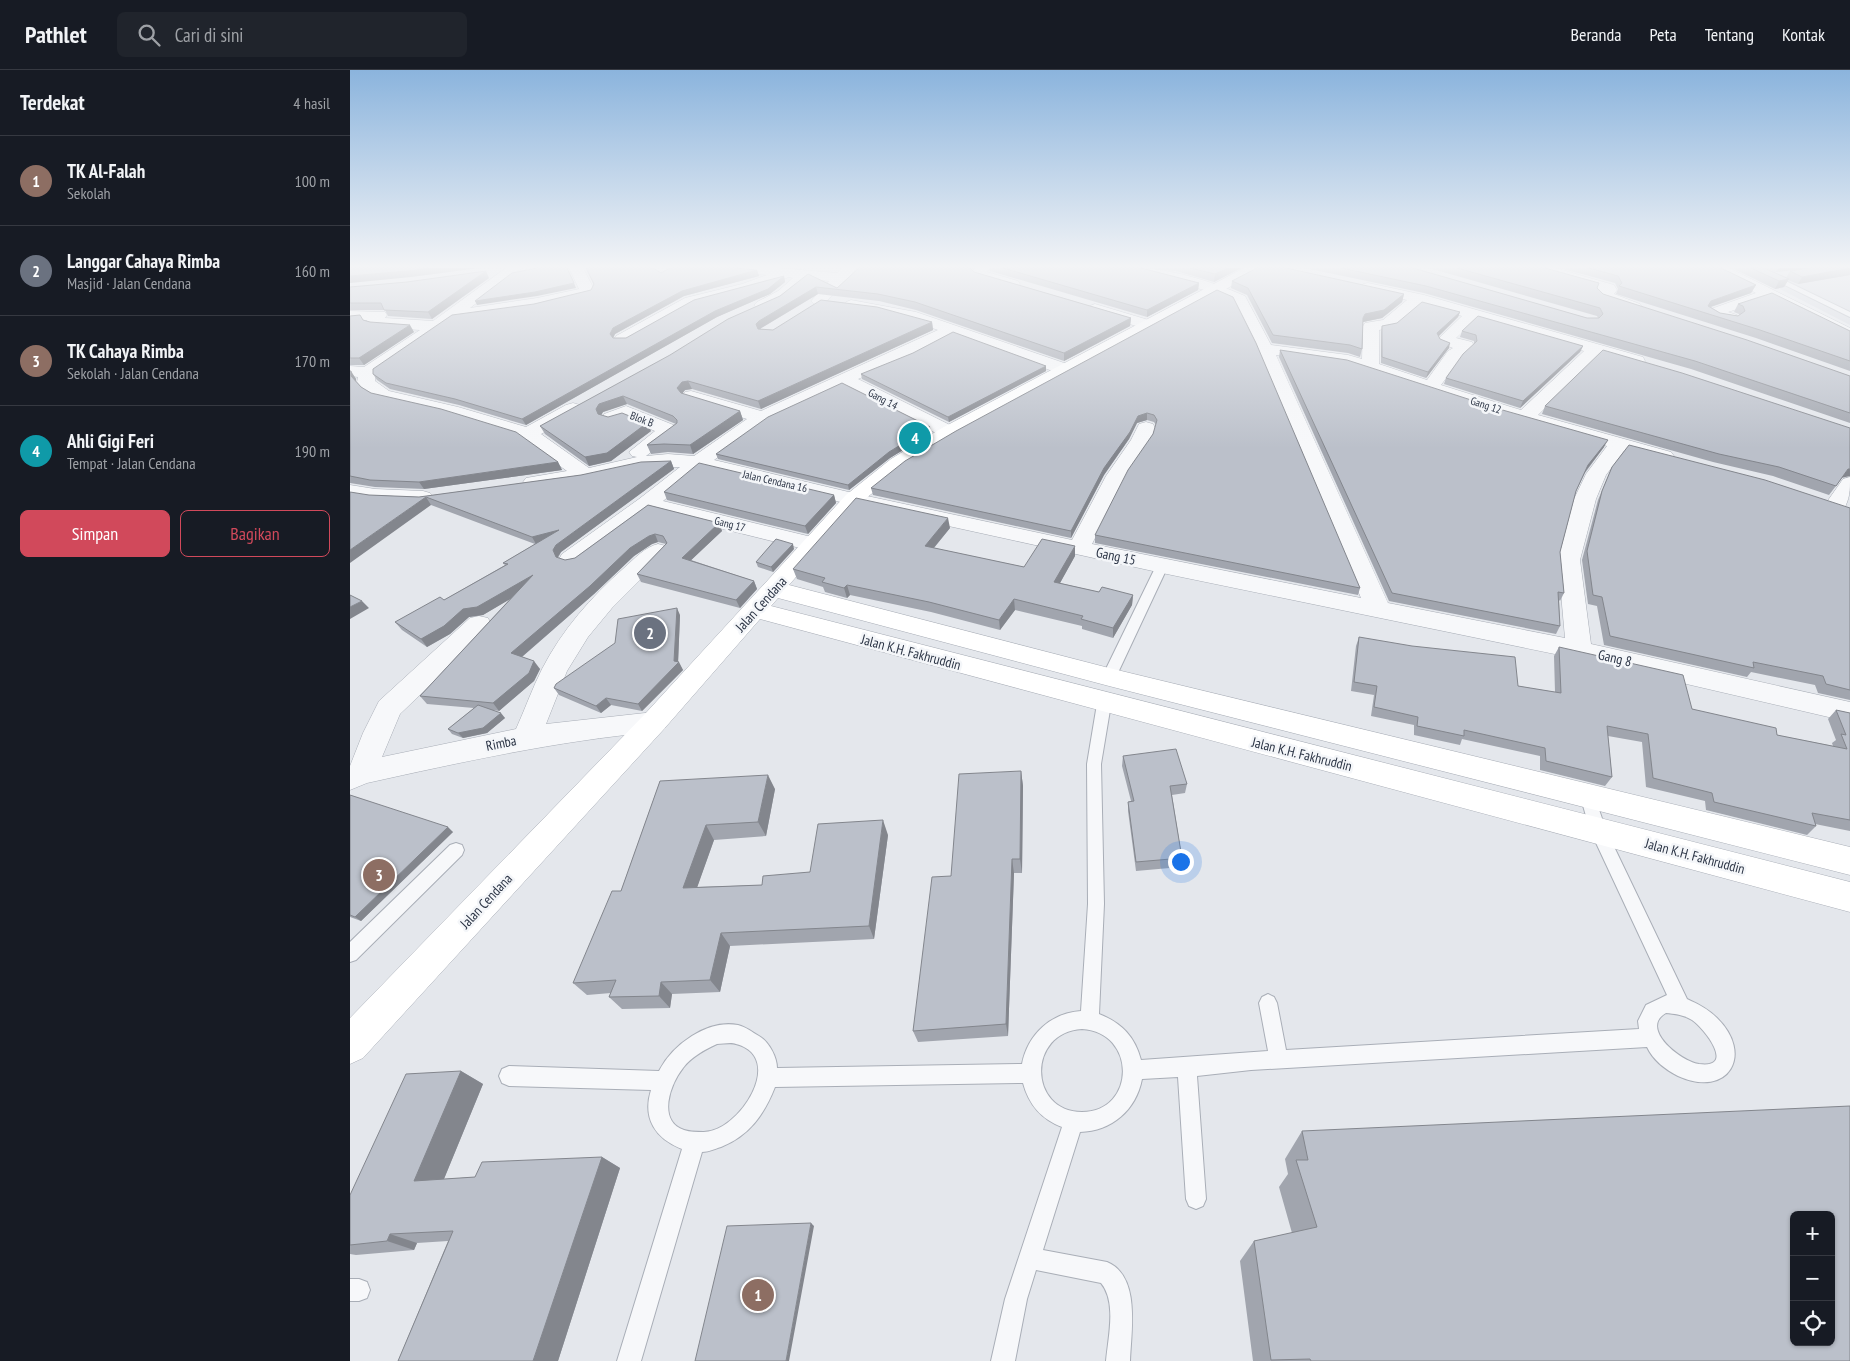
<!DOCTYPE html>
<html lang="id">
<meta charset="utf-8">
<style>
:root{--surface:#171b24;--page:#20242c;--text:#f1f3f6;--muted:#9ea1a6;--line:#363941;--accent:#d1495b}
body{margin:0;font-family:"PT Sans Narrow",sans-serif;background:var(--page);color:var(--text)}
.controls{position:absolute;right:15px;bottom:15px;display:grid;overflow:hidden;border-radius:8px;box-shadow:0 1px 4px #0004}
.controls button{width:45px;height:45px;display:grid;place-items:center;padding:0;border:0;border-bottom:1px solid var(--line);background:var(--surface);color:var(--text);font:25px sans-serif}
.you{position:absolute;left:830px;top:791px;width:18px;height:18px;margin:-12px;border:4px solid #fff;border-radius:50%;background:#1a73e8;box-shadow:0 0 0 8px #1a73e833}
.badge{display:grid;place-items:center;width:32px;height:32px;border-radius:50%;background:var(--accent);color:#fff;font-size:16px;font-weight:700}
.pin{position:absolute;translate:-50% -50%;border:2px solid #fff;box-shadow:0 1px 5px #0006}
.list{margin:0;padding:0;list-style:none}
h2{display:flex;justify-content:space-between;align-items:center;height:65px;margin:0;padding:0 20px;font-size:21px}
h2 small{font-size:16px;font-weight:400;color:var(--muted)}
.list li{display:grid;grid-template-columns:32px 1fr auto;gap:15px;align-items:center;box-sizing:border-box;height:90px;padding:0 20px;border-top:1px solid var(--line)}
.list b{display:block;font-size:19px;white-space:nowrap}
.list p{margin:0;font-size:16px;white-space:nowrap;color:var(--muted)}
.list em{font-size:16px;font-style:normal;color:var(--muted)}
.actions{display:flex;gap:10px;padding:15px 20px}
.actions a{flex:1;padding:11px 0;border:1px solid var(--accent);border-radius:8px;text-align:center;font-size:18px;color:var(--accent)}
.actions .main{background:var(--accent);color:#fff}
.icon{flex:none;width:28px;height:28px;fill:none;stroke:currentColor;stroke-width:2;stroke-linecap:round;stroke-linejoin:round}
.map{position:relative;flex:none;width:1500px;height:1291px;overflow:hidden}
header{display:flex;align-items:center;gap:30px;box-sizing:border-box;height:70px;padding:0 25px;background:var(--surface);border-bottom:1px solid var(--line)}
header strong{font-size:24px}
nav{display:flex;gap:28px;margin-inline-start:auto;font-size:18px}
.search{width:350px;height:45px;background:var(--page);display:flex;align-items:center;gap:12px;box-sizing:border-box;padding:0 18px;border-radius:8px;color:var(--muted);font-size:19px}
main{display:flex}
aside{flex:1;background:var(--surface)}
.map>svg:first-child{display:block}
</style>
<header>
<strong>Pathlet</strong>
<div class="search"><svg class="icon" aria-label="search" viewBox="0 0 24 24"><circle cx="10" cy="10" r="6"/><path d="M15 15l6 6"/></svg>Cari di sini</div>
<nav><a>Beranda</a><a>Peta</a><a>Tentang</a><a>Kontak</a></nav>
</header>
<main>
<aside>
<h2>Terdekat<small>4 hasil</small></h2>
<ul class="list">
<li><span class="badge" style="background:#8d6e63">1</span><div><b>TK Al-Falah</b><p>Sekolah</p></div><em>100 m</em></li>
<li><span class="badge" style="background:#6b7280">2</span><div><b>Langgar Cahaya Rimba</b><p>Masjid · Jalan Cendana</p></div><em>160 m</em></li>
<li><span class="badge" style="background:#8d6e63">3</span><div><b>TK Cahaya Rimba</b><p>Sekolah · Jalan Cendana</p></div><em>170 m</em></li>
<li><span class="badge" style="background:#0f9aa8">4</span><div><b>Ahli Gigi Feri</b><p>Tempat · Jalan Cendana</p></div><em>190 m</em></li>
</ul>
<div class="actions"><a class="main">Simpan</a><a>Bagikan</a></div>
</aside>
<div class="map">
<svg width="1500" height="1291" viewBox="0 0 1500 1291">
<rect width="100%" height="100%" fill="#e4e7ec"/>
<!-- built -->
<path fill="#d2d6de" d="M1500 198V255L1393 200Z"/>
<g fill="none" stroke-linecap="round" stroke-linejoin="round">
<defs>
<path id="lane" d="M1400 198H1409L1500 242V247Z
M812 492 818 496 766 607 764 610H754L752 607 806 496Z
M754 629 759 630 761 634 751 694 754 834 749 944C772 953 785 967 791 990L918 981 909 933 912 927 918 924 924 927 927 933 936 980 1289 959 1288 951 1296 935 1317 925 1240 760 1230 725 1232 721 1237 719 1242 721 1244 725 1256 760 1337 929C1348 934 1358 939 1367 948 1404 984 1379 1029 1328 1006 1316 1000 1303 990 1297 977L901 1000 847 1006 856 1129 853 1136 846 1139 839 1136 836 1129 828 1007 792 1009C786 1040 762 1061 730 1062L693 1180 757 1192C791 1206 781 1261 780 1291H756C758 1268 767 1232 751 1213L686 1200 677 1229 665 1291H641L655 1229 712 1057C691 1049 679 1035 673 1013L425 1017C414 1045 399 1066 371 1077 364 1079 359 1082 352 1082L291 1291H267L332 1079C306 1069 292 1049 301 1020L159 1016 152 1013 149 1006 152 999 159 996 309 1001C322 975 357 949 388 955 396 957 402 962 409 966 419 972 427 987 427 998L672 994C678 964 701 943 731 941L738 834 737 694 747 634 749 630ZM1316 943C1326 944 1334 945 1342 950 1355 959 1386 999 1349 994 1330 991 1289 958 1316 943ZM732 959C787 962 786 1042 732 1042 678 1042 677 962 732 959ZM367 974C373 974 381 972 386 974 437 987 389 1063 353 1062 347 1062 340 1062 334 1060 307 1051 320 1014 333 998 341 987 354 980 367 974Z
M106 773 112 775 114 780 112 785 6 890 0 892V872L100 775Z
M0 1209H9L17 1212 20 1220 17 1228 9 1231H0Z"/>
<path id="street" d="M156 198H172L120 238 187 228 229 219 219 198H233L245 221 243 224 187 238 105 249 25 304V311L39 321 108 337 176 357 216 335 223 333 230 335 232 339 230 343 191 364 239 398 287 387 282 386 279 382 305 361 276 349 261 354 254 352 252 348 254 344 276 336 326 356 329 360 296 386 318 384 344 386 397 349 335 330 332 326 335 322 341 321 411 341 588 260 557 249 496 238 493 235 496 232 501 230 566 242 720 295 723 299 720 303 714 304 708 303 603 265 563 286 508 309 606 358 609 362 606 366 599 368 592 366 493 316 419 351 364 390 503 423 722 470 756 406 781 370 789 354 796 352 803 354 805 358 801 370 776 406 742 474 1011 528 907 279 884 232 858 221 784 201 782 198C821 198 860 211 895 226L921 275 998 285 1012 289 1013 256 1015 253 1033 250 1057 230 1013 220 1011 217 1013 214 1018 213 1074 225 1293 287 1295 291 1293 295 1287 296 1249 285 1188 345 1321 382 1324 386 1321 390 1314 392 1274 381 1256 405 1246 429 1230 490 1241 574 1500 632V652L1229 589 812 503 503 435 352 399 313 431 470 469 473 474 470 479 462 481 301 441 228 494 220 496 212 494 209 489 212 484 289 429 330 397 294 398 235 411 183 418 176 416 173 412 176 408 217 401 171 368 96 345 27 329 17 323 7 312 8 307 0 306V296L14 297 70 260 24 257 18 255 16 252 17 250 0 251V241L35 242 37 245 35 248 83 251ZM1071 234 1112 246 1087 270 1089 273 1103 278 1098 281 1077 310 1029 294V260L1044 257ZM1126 250 1234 281 1171 340 1161 337 1091 315 1110 289 1124 276 1122 272 1106 268ZM926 285 996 295 1147 345 1257 376 1236 404 1224 429 1208 490 1215 568 1038 533Z
M383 198H428L487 203 492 198H507L474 234H464L461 231 479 211 459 209C446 220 425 243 407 238L404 235 407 232 428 221 443 208 439 207 402 220 345 234 278 272H266L264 269 266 266 335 228 392 214 417 205 385 201Z
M625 198H640L637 202 668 211 670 214 668 217 663 218 625 208 621 203Z
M1184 198H1205L1264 215 1267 220 1264 224 1290 234 1293 237 1290 240H1280L1247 228 1244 225 1250 220 1186 201Z
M1362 198H1379L1500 258V269L1418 229 1378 242 1387 245 1389 248 1387 251C1378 254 1362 250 1356 243L1358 240 1406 223 1364 201Z
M745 234 802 251 804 254 802 257 796 259 740 242 737 239 740 236Z
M1500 407C1500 422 1500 428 1493 441L1485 442 1477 441 1474 436 1493 409Z
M0 415 25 419 73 421 80 423 84 427 80 431 73 433 25 431 0 427Z
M308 474 316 476 319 481 262 538 238 567 217 601 196 654 304 642 314 645 318 652 314 659 304 662C207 671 112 692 17 713L0 720V696L13 663 29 631 120 548 129 546 138 548 141 554 138 560 50 644 32 687 166 659C175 639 182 619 192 599 212 560 241 527 274 498 284 489 295 477 308 474Z"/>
<path id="secondary" d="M894 198H911L909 201 606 366 555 397 510 433 439 515 759 598 1500 777V805L759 616 428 528 421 536 1500 812V842L410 549 314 659 13 988 0 994V948L294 645 496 425 541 389 592 358Z"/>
</defs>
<!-- lane casing -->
<use href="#lane" stroke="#a9aeb7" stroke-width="2"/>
<!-- street casing -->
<use href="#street" stroke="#a9aeb7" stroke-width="1"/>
<!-- secondary casing -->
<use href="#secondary" stroke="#a9aeb7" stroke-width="1"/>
<!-- lane -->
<use href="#lane" fill="#f7f8fa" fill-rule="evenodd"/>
<!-- street -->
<use href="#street" fill="#f7f8fa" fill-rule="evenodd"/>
<!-- secondary -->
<use href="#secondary" fill="#fff" fill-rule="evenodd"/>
</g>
<!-- wall -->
<path fill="#a1a5ae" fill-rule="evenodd" d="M236 198 311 203 407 200 409 206 334 226 265 264 263 268H276L434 206 435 212 420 224 367 247 176 355 109 335 40 319 27 310 23 304 184 234 241 220 244 215Z
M640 198H891L864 212 826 201 792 198 849 213 848 220 797 247 640 201Z
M955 198H1063L1237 248H1248L1247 246 1079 198H1195L1247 218 1253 224 1500 306V353L1341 299 1074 223Z
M1210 198H1371L1406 215 1401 223 1361 237 1370 243 1388 246 1389 245V244L1384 242 1388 234 1500 261V301L1406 268 1266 224 1268 219 1265 213Z
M1382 198H1500V205L1448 214 1438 210 1434 217 1425 219ZM1450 199 1440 201 1436 208 1420 201 1426 202Z
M622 200 624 202 781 248 780 256 714 291 566 240 529 231 468 224 410 259 423 260 582 252 583 260 411 339 342 319 335 320 332 324 390 341 393 350 343 384 318 382 301 384 297 375 326 354 277 334 253 342 251 345 301 361 261 391 239 396 195 364 190 356 430 226 458 204 487 218Z
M139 208 82 249 38 246 35 240H0V217Z
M882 211 1054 224 1052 232 1032 248 1013 252 1012 279 1010 287 998 283 922 273 897 225 881 218Z
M867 220 1010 518 1008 525 745 473V465L803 364 806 355 804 352 797 350 787 353 779 369 754 405 721 468 523 425 521 418Z
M1110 242 1108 247 1088 266 1090 269 1099 278 1076 308 1031 293V262L1032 256Z
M0 246 20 252 64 262 14 295H0Z
M1112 261 1233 276 1230 282 1170 338 1094 314 1096 308 1124 274V271L1110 267Z
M930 280 1254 377 1235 403 1226 421 1210 482 1214 523 1210 531 1209 530 1210 556 1206 564 1039 531 929 287Z
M0 301 6 309V312L11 317 21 323 208 392 212 400 74 419 25 417 0 413Z
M696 301 599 352 512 309 511 304Z
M1195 336 1492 408 1479 425 1423 406 1363 392 1192 344Z
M581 363 540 388 499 420 368 389 366 384Z
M321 391 324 399 211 482 208 488 215 490 225 488 298 435 369 453 372 461 341 490 404 511 407 519 390 538 291 512 287 504 316 474 308 472 302 474 284 486 244 524 172 587 190 599 184 611 149 641 143 640 155 648 137 663 113 668 102 664 98 659 124 638 77 634 70 626 161 528 133 545 119 547 100 564 77 577 52 560 45 552 94 530 155 495 153 493 185 474 81 435 19 425 69 427 231 405Z
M1262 397 1500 438V630L1468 623 1465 615 1401 602 1397 607 1254 575 1247 536 1238 534 1232 490 1248 430Z
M314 422 484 425 486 433 458 464 317 430Z
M600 458 584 478 674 497 725 486 710 513 749 522 783 525 782 535 763 568 732 559V556L665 540 650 560 581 542 500 525 497 528 475 522 473 517 447 509 443 499Z
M444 479 423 502 408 497 406 492Z
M330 545 328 592 333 600 292 641 261 635 251 643 209 625 204 618Z
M1009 567 1168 616 1205 622 1204 586 1209 577 1342 639 1427 665 1483 676 1482 673 1486 670 1478 649 1486 640 1500 643V761L1465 754 1466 756 1457 765 1356 740 1355 731 1296 717 1292 672 1258 666 1262 707 1255 716 1190 700V686L1112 669 1110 675 1064 665V655L1021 646 1024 625 1001 621 1006 576Z
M773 686 837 714 835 723 822 725 832 788 831 797 786 801 778 741V732L781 731 772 696Z
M671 701 673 716 672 803H664L658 966 568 972 563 961 601 806Z
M310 711 425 719 416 766 364 770 347 817 412 815 460 802 538 765 524 869 380 876 370 922 322 924 320 938 272 939 259 927 261 923 237 925 223 913 271 821Z
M0 725 103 762 11 851 0 847Z
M111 1001 133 1014 94 1109 125 1107 252 1087 270 1098 208 1291H48L98 1171 67 1173 64 1180 6 1185 0 1184V1125Z
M952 1061 1500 1291H903L890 1191 904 1171 942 1163 929 1117 938 1104 935 1089Z"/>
<!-- shaded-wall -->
<path fill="#83868d" d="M80 198H130L61 207 0 213V206Z
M878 198H891L864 212 865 204Z
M1429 198H1463L1426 202Z
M1500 198V205L1448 214 1452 207Z
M407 200 409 206 334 226 265 264 262 270 260 264 263 258 332 221Z
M136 201 139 208 82 249 78 242Z
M434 206 435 212 420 224 367 247 176 355 172 349 365 241Z
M1439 209 1434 217 1425 219 1429 211Z
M224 213 226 218 187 226 127 235 125 231Z
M849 213 848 220 797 247V240Z
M1406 215 1401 223 1357 238 1354 243 1361 231Z
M466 217 468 224 411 258 408 262 406 254 409 251Z
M1054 224 1052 232 1032 248 1013 252 1011 256 1013 248 1015 244Z
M1110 242 1108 247 1086 269 1087 263Z
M781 248 780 256 714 291V283Z
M582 252 583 260 411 339 408 331Z
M60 255 64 262 14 295 9 288Z
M1100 273 1099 278 1076 308 1078 302Z
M1233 276 1230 282 1170 338 1173 331Z
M696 296V301L599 352 598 347Z
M1 301 6 309V313L1 306Z
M338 311 342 319 335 320 330 326 327 318 332 312Z
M273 326 277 334 253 342 250 347 248 344 246 339 249 334Z
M390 341 393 350 343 384 340 375Z
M797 343V350L787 353 779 369 754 405 721 468V461L754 398 788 346Z
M297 353 301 361 261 391 239 396 235 387Z
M580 357 581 363 540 388 499 420 498 415 539 382Z
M1258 370 1254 377 1234 403 1238 395Z
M321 391 324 399 211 482 207 488 206 487 203 480 206 475Z
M208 392 212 400 74 419 69 412Z
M1498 399H1500V406L1491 408Z
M484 425 486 433 458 464 455 456Z
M76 427 81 435 0 493V480Z
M598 448 600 458 577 486 575 476Z
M369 453 372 461 336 495 332 488Z
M209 460 186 474 182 467Z
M305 464 308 472 302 474 284 486 244 524 167 591 161 583 280 478 299 466Z
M443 474 444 479 423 502 421 497Z
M725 476V486L705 522 704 512Z
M183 505 188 513 133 545 119 547 100 564 77 577 71 569 113 539Z
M404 511 407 519 390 538 386 530Z
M497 515 500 525 497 528 494 518Z
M783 525 782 535 763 568V558Z
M664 529 665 540 650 560 649 550Z
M12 531 19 538 0 549V537Z
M327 538 330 545 328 594 329 592 333 600 292 641 288 634 324 591Z
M184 591 190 599 184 611 149 641 143 633Z
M256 628 261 635 251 643 246 636Z
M151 643 155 648 137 663 113 668 108 663Z
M671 701 673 716 672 803 670 789Z
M418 705 425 719 416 766 408 752Z
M533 750 538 765 524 869 519 856Z
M356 755 364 770 342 832 333 818Z
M98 757 103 762 11 851 5 847Z
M662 789 664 803 658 966 656 954Z
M371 863 380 876 370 922 360 910Z
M311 912 322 924 320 938 309 926Z
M111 1001 133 1014 89 1121 64 1111Z
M252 1087 270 1098 208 1291H183Z
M461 1153 464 1156 439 1291H436Z
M40 1164 67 1173 64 1180 37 1171Z"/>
<!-- building -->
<path fill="#bbc0ca" stroke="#83868d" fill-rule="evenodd" d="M0 198H80L57 201 0 206Z
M187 198H217L224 213 185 222 125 231 162 203Z
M236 198H303L311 203 320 198H385L407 200 332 221 263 258 260 264 263 268H276L344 230 434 206 418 219 365 241 172 349 105 329 36 313 23 304V299L102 245 184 234 241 220 244 214Z
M509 198H620L624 202 781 248 714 283 565 232 528 224 466 217 409 251 406 254 408 259 423 260 471 230 527 237 582 252 408 331 338 311 332 312 327 318 331 323 390 341 340 375 314 374 297 375 327 353V350L323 346 273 326 249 334 246 339 248 344 258 347 272 343 297 353 257 383 235 387 190 356 320 285 378 249 430 226 458 204 487 218Z
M653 198H791L849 213 797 240Z
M840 198H878L865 204Z
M907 198H936L1054 224 1034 240 1015 244 1013 248 1012 279 1000 275 923 265 898 218 882 211Z
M991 198H1063L1237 248H1249L1253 244 1250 238 1107 198H1195L1249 213 1247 218 1253 224 1397 270 1500 306V343L1345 291 1076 216Z
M1239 198H1371L1406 215 1361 231 1358 236 1370 243 1388 246 1395 241 1393 236 1388 234 1422 223 1500 261V291L1410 260 1269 216 1272 213 1268 206Z
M1401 198H1414L1439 209 1429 211Z
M1459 198H1500L1452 207 1440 201Z
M136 201 78 242 34 240 31 233H0V217L57 212Z
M867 220 883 227 906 273 1010 518 745 465 778 400 803 364 807 350 804 345 797 343 788 346 780 362 754 398 721 461 521 418 555 391 606 361Z
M1072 232 1110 242 1087 263 1090 269 1100 273 1078 302 1032 287V256L1047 253Z
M10 245 13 250 20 252 60 255 9 288H0V246Z
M1128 246 1233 276 1173 331 1096 308 1113 284 1127 271 1126 265 1112 261Z
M603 262 696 296 598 347 511 304 563 283Z
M930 280 997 290 1149 339 1258 370 1238 395 1226 421 1210 482 1214 523 1208 522 1210 556 1042 523Z
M1253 280 1332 303 1500 358V399H1498L1486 416 1429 397 1369 384 1195 336Z
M0 301H1V306L11 317 21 323 91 339 166 362 208 392 69 412 20 410 0 406Z
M492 313 580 357 539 382 498 415 366 384 418 347Z
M1279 375 1415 410 1500 438V620L1476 614 1473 606 1403 592 1404 598 1260 566 1252 527 1243 525 1237 481 1252 421 1262 397Z
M321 391 206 475 203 480 206 487 215 490 225 488 298 435 369 453 332 488 404 511 386 530 287 504 317 473 313 466 305 464 299 466 280 478 240 516 161 583 184 591 179 603 143 633 70 626 183 505 127 537 113 539 94 556 71 569 45 552 90 527 94 530 158 494 153 493 209 460 182 467 76 427 0 480V422L19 425 69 427 231 405 291 392Z
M349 393 484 425 455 456 314 422Z
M506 428 598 448 575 476 674 497 692 469 725 476 704 512 749 522 752 517 783 525 763 558 731 549 733 546 664 529 649 550 579 532 497 515 494 518 472 512 475 508 443 499Z
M426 469 443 474 421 497 406 492Z
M0 525 12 531 0 537Z
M327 538 324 591 329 592 288 634 256 628 246 636 204 618 206 614 265 573 268 549Z
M1009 567 1062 576 1165 587 1168 616 1211 623 1209 577 1333 605 1342 639 1426 658 1427 665 1497 679 1491 664 1496 665 1486 640 1500 643V750L1462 743 1466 756 1364 732 1362 723 1303 708 1298 664 1257 656 1262 707 1196 691 1195 678 1114 660V666L1067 656 1068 647 1024 637 1027 616 1004 612Z
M128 635 151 643 133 658 108 663 98 659Z
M826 679 837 714 820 716 832 788 786 792 778 732 784 731 773 686Z
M671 701 670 789H662L656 954 563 961 582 807 601 806 609 704Z
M418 705 408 752 356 755 333 818 412 815 413 806 460 802 468 754 533 750 519 856 371 863 360 910 311 912 309 926 259 927 266 910 223 913 262 821H271L310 711Z
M0 725 98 757 5 847 0 845Z
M111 1001 64 1111 125 1107 132 1092 252 1087 183 1291H48L103 1161 40 1164 37 1171 0 1175V1125L56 1004Z
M1500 1036V1291H961L960 1289 921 1290 904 1171 967 1157 946 1090H958L952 1061ZM1444 1145H1481V1272H1444Z
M461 1153 436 1291H345L377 1156Z"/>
<!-- sky -->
<linearGradient id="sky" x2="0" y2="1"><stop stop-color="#8bb4dd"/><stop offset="0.52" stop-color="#f3f4f6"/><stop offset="1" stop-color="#f3f4f6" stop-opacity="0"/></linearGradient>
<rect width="1500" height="378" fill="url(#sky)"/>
<g text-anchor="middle" stroke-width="5" stroke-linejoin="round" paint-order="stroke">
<!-- far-street labels -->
<g font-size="11" fill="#2b3445" stroke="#f4f6f9">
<text transform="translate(533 329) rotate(28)" y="4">Gang 14</text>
<text transform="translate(1136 335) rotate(18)" y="4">Gang 12</text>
<text transform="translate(292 349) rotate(21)" y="4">Blok B</text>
<text transform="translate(425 411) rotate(13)" y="4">Jalan Cendana 16</text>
<text transform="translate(380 454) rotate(14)" y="4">Gang 17</text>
</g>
<!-- street labels -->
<g font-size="14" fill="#2b3445" stroke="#f4f6f9">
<text transform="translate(766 486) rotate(12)" y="5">Gang 15</text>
<text transform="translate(411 534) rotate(-48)" y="5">Jalan Cendana</text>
<text transform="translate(561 582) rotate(15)" y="5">Jalan K.H. Fakhruddin</text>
<text transform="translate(1265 588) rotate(13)" y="5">Gang 8</text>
<text transform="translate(151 673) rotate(-12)" y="5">Rimba</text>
<text transform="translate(952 684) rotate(14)" y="5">Jalan K.H. Fakhruddin</text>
<text transform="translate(1345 786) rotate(15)" y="5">Jalan K.H. Fakhruddin</text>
<text transform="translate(136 831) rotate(-47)" y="5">Jalan Cendana</text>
</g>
</g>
</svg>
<div class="controls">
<button>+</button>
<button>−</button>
<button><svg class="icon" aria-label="locate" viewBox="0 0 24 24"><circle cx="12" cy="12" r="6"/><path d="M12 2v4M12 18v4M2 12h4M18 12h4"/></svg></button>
</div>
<div class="you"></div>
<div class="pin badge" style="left:408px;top:1225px;background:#8d6e63">1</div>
<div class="pin badge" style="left:300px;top:563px;background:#6b7280">2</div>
<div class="pin badge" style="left:29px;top:805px;background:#8d6e63">3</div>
<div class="pin badge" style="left:565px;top:368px;background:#0f9aa8">4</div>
</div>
</main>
